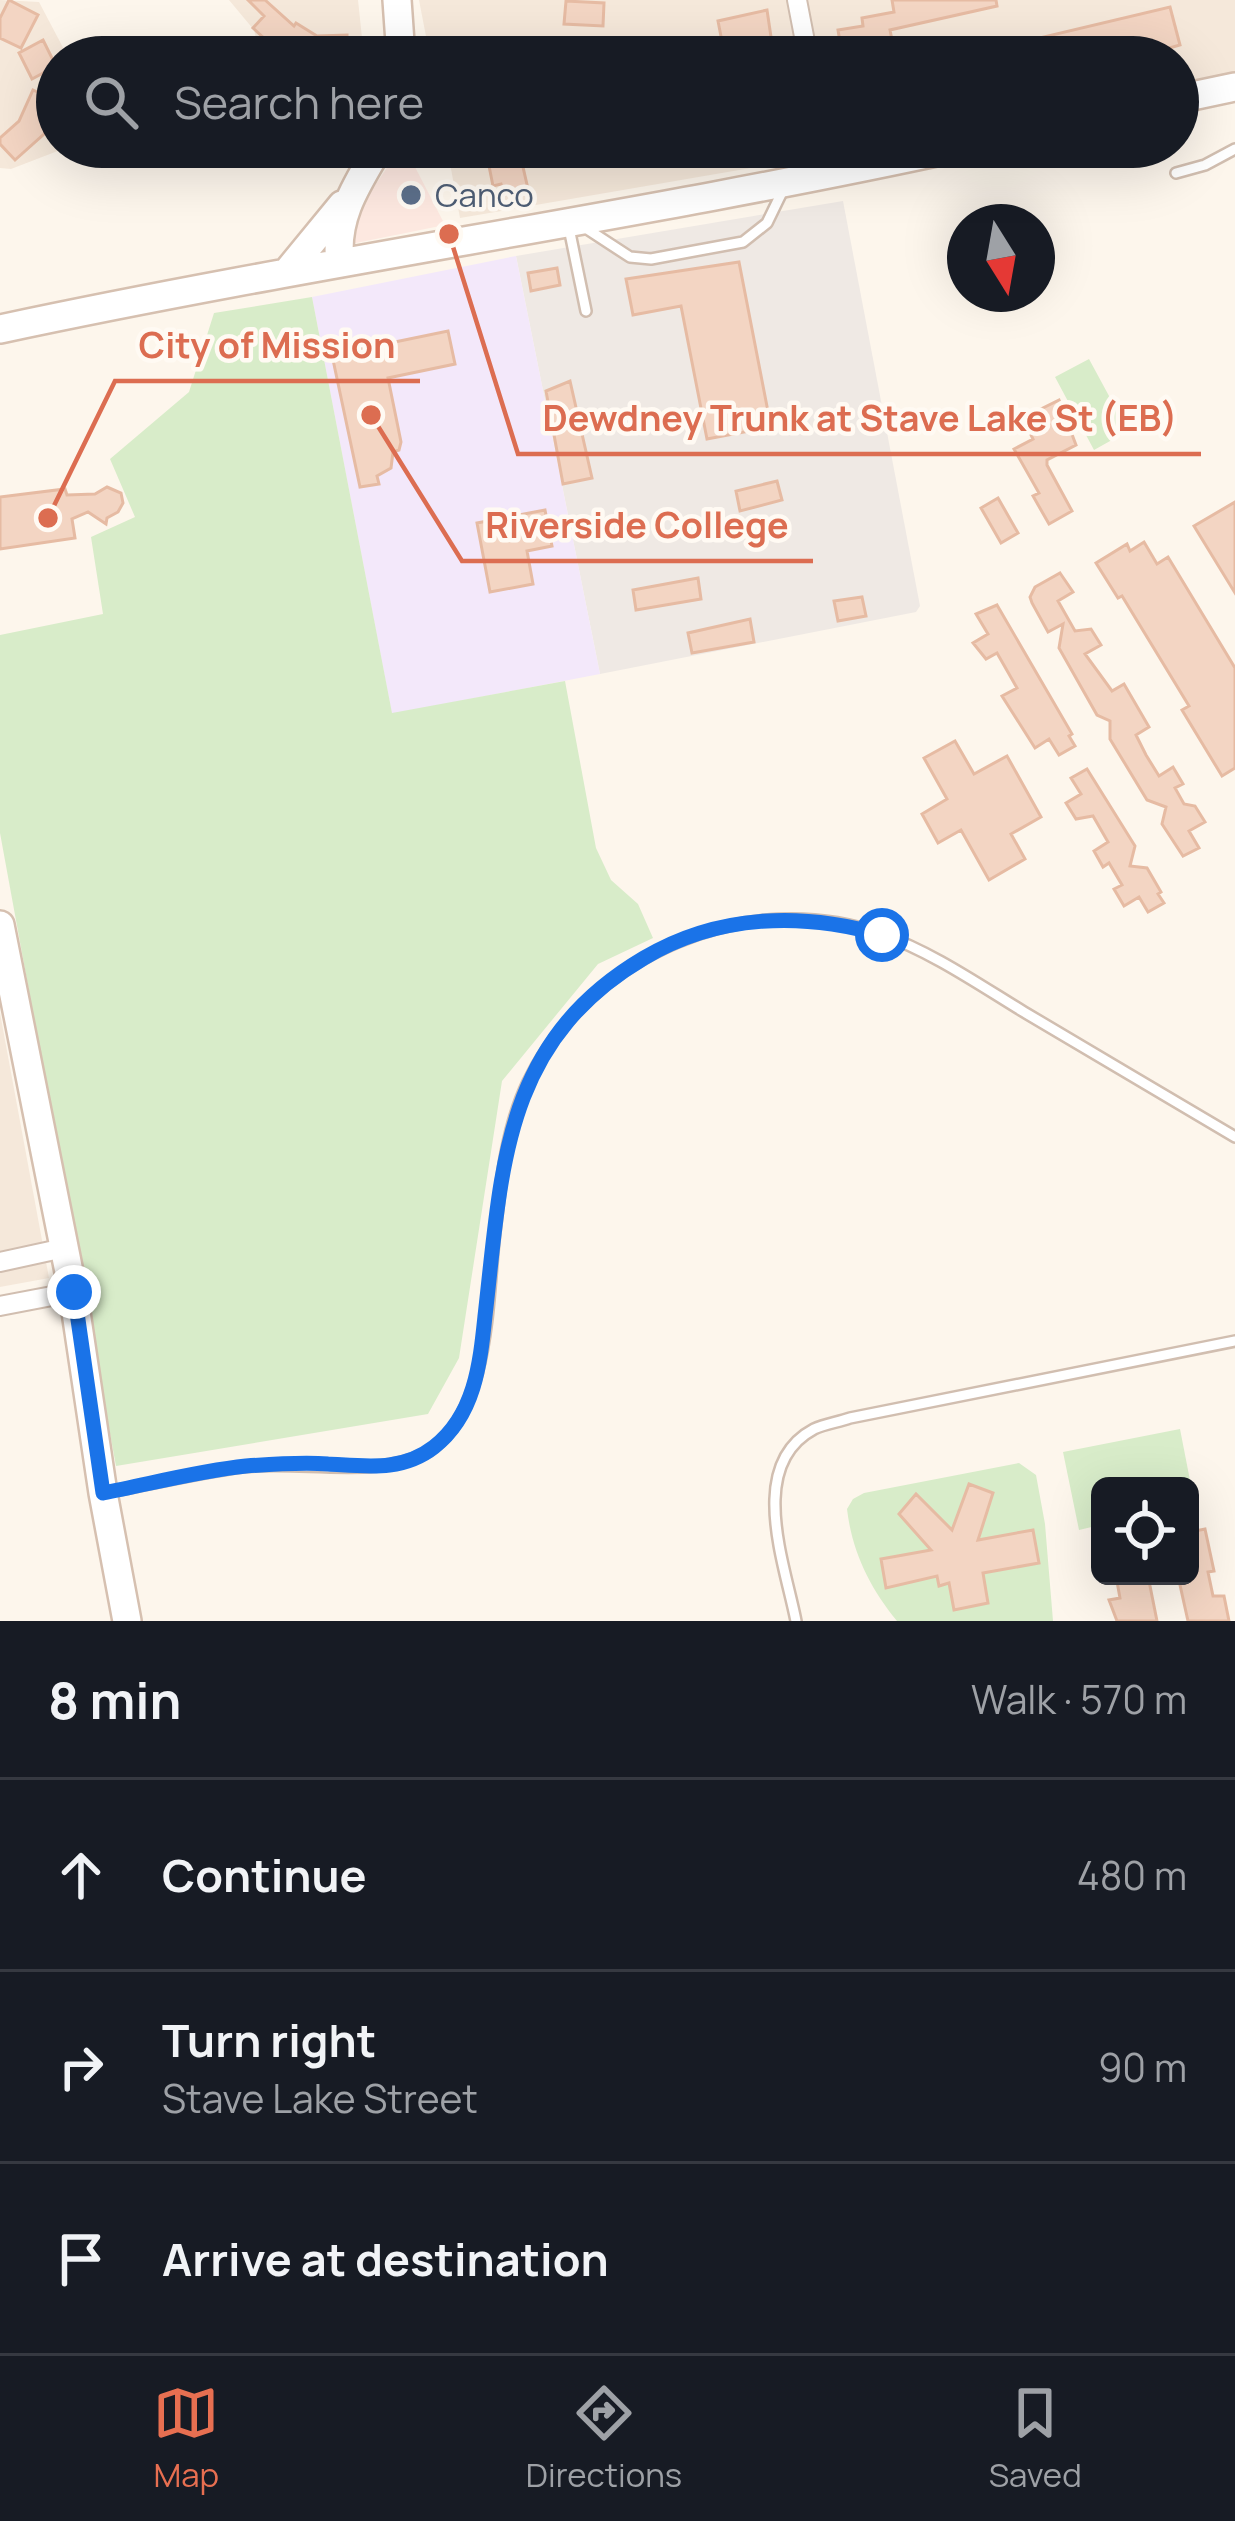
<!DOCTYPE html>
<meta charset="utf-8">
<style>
:root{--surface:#171b24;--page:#242831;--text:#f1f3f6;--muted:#9ea1a6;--line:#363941;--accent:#e76f51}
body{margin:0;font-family:Manrope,sans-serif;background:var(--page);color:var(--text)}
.controls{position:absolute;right:36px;bottom:36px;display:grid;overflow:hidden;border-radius:18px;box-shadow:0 12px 48px #0002}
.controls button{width:108px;height:108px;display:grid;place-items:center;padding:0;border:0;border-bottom:3px solid var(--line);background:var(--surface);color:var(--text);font:60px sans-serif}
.compass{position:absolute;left:947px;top:204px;width:108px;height:108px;border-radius:50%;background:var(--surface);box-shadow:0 12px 48px #0002;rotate:169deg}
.stop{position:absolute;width:36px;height:36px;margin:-27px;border:9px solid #1a73e8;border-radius:50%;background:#fff}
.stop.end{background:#1a73e8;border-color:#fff;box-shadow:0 3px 12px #0008}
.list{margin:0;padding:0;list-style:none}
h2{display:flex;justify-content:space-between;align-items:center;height:156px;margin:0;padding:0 48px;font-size:51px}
h2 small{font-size:39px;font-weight:400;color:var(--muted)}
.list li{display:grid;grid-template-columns:78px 1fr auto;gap:36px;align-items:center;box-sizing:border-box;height:192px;padding:0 48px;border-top:3px solid var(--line)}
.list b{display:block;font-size:45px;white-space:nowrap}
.list p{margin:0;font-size:39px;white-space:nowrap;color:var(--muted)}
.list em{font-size:39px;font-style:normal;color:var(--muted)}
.icon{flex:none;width:66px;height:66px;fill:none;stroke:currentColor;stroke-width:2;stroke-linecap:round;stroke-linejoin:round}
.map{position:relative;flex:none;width:1235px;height:1621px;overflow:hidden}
.search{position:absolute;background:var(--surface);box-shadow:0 12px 48px #0002;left:36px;right:36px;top:36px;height:132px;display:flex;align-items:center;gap:30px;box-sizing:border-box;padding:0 42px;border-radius:66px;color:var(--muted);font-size:45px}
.sheet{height:732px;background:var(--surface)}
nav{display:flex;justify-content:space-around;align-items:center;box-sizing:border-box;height:168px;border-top:3px solid var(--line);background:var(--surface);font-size:33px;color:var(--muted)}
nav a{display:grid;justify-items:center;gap:6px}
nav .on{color:var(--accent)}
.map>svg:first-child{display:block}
</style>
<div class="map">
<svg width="1235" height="1621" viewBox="0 0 1235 1621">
<rect width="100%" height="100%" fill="#fdf6ec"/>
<!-- residential -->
<path fill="#f5e8da" d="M0 0 39 2 68 57H57V147H68L11 169 0 168Z
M229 0H358L364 57H261L254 30Z
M419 0H1235V74L1178 88V57H430Z
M447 147H874L460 218Z
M0 1013 49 1278 0 1287Z"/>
<!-- commercial -->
<path fill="#fde8e0" d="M391 162 415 167 445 225 351 244 358 210Z"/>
<!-- industrial -->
<path fill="#efe9e4" d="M843 201 920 606 916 612 600 674 516 256Z"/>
<!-- education -->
<path fill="#f3e8fa" d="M516 256 600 674 392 714 312 297Z"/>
<!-- green -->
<path fill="#d8ecc9" d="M312 297 392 713 565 681 596 848 611 880 638 904 653 938 598 964 502 1081 459 1358 428 1414 116 1466 0 833V635L103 614 91 537 135 517 110 459 189 392 214 313Z
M1089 359 1128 431 1094 450 1055 377Z
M1180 1429 1195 1506 1190 1507V1486H1100V1525L1079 1530 1063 1452Z
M1019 1463 1036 1475 1045 1524 1053 1621H897C870 1588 852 1552 847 1509L853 1499 864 1493Z"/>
<!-- building -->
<path fill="#f3d5c3" stroke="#e6bba3" stroke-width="3" d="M9 0 38 15 21 48 0 38V18Z
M248 0H265L294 26 296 23 317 36 347 35V57H275L278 51 253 28 264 16Z
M892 0H996L997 6 890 30 893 45 872 49 871 43 841 48 838 30 863 26 862 18 894 12Z
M566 1 604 3 603 26 564 24Z
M1170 7 1180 45 1145 55 998 57V52L1036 43 1035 39Z
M767 10 774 57H725L718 21Z
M43 40 56 66 32 79 19 53Z
M33 90 57 101V106L44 134 15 160 0 144V138L19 121Z
M520 154 528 189 504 195 501 184 493 186 488 161Z
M739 262 771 427 707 439 681 306 633 315 626 279Z
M557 268 560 285 531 291 528 273Z
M448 331 455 364 388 378 401 442 399 450 393 452 391 468 377 476 379 484 360 487 332 355Z
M570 381 592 478 563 484 546 391Z
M1059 400 1076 445 1047 460V465L1072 511 1049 524 1033 496 1039 493 1014 449 1033 439 1023 418Z
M777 481 782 500 740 511 736 491Z
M107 487 121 493 123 503 118 512 107 518 106 524 88 512 72 519 75 538 0 549V497L65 489 67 495 95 494Z
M998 498 1018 533 1001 543 981 508Z
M1235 502V593L1194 526Z
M545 510 552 546 527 551 533 584 490 592 477 523Z
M1144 542 1157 564 1168 557 1235 668V768L1222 776 1182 710 1189 706 1122 596 1118 598 1096 563 1127 544 1130 551Z
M1060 573 1073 592 1058 601 1075 631 1091 629 1101 645 1085 654 1112 691 1124 684 1149 727 1136 735 1146 755 1159 776 1173 767 1183 784 1175 788 1184 804 1195 806 1205 822 1189 831 1199 848 1183 856 1162 824 1166 807 1147 800 1110 739V721L1097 715 1059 648 1063 624 1048 632 1032 603 1030 597 1035 587Z
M698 578 701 599 636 610 633 590Z
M862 597 866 616 838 621 834 601Z
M997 605 1072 734 1069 736 1075 746 1059 755 1049 739 1035 748 1002 696 1017 688 997 653 986 659 973 643 988 634 976 614Z
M750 619 754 642 692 653 688 633Z
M955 741 974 774 1007 756 1041 817 1011 834 1025 859 989 880 961 830 938 843 922 814 947 799 924 758Z
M1087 769 1135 846 1130 866 1147 868 1161 892 1158 894 1164 903 1148 912 1139 897 1124 906 1114 889 1122 885 1109 863 1103 867 1094 851 1108 842 1093 816 1076 819 1066 803 1081 794 1071 778Z
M969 1484 993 1493 978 1540 1033 1530 1039 1563 983 1573 988 1603 954 1610 949 1583 939 1586 937 1576 886 1588 881 1559 931 1550 899 1514 916 1494 952 1530Z
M1205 1529 1214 1571 1208 1572 1213 1596H1224L1229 1621H1188L1178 1576H1190V1532Z
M1116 1576H1148L1157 1621H1117L1109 1600 1120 1598Z"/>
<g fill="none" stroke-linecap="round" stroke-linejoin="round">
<defs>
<path id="lane" d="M1176 173 1205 165 1235 149
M581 225 630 257 651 259 743 242 767 223 783 190
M569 228 586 311
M108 1492C152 1484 197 1473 242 1467 298 1460 384 1480 429 1451 491 1411 487 1297 495 1232 501 1182 506 1128 528 1082 590 954 746 887 881 934 932 952 978 984 1024 1012 1094 1054 1165 1095 1235 1137
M796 1621C785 1564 746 1465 814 1429 824 1424 839 1422 850 1418L1235 1341"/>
<path id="street" d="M797 0 808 57
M826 147 831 175
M0 1262 64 1248
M0 1306 73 1292"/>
<path id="secondary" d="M397 0 401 57
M1178 99 1235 87
M340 263C334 218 357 184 379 147
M287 272 342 205
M0 329C318 261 641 216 959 147
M0 925 73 1292 103 1493 127 1621"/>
</defs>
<!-- lane casing -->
<use href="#lane" stroke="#d1beb0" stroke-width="14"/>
<!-- street casing -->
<use href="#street" stroke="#d1beb0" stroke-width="22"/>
<!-- secondary casing -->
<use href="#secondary" stroke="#d6c0b0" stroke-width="32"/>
<!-- lane -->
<use href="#lane" stroke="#fff" stroke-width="9"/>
<!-- street -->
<use href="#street" stroke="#fff" stroke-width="18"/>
<!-- secondary -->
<use href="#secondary" stroke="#fff" stroke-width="27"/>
</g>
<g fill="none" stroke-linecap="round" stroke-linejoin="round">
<!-- route -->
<path stroke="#1a73e8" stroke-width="15" d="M74 1292 103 1493C150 1484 198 1471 246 1466 273 1464 302 1462 328 1464 366 1466 402 1472 434 1447 475 1415 480 1364 485 1316 502 1169 502 1042 644 958 718 914 802 912 882 935"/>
</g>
<!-- markers -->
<circle fill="#5c6f8a" stroke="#fffaf3" stroke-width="4.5" cx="411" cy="195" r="12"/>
<g text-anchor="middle" stroke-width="9" stroke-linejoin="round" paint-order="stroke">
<!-- service labels -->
<g font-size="33" fill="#4e5e75" stroke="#fffaf3" text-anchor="start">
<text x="435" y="207">Canco</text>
</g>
</g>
<!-- callouts -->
<path fill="none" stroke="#dc6d51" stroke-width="4.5" d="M48 518L115 381H420M449 234L518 454H1201M371 415L462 561H813"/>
<g fill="#dc6d51" stroke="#fffaf3" stroke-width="4.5">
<circle cx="48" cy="518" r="12"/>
<circle cx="449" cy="234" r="12"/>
<circle cx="371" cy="415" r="12"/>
</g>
<g font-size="36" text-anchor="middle" font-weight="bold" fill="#dc6d51" stroke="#fffaf3" stroke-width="9" stroke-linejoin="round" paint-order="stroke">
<text x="267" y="358">City of Mission</text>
<text x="860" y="431">Dewdney Trunk at Stave Lake St (EB)</text>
<text x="637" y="538">Riverside College</text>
</g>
</svg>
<div class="controls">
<button><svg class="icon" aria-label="locate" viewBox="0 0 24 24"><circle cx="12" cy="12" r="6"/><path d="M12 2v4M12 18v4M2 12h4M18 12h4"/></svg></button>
</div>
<svg class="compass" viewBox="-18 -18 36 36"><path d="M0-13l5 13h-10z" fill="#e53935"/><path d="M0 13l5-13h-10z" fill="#9ea1a6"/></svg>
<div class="stop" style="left:882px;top:935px"></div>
<div class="stop end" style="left:74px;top:1292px"></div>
<div class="search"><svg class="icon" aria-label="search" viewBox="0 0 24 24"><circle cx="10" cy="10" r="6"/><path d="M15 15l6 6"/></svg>Search here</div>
</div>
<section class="sheet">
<h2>8 min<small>Walk · 570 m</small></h2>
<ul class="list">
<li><svg class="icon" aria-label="ahead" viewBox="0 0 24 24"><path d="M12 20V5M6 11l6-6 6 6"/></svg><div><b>Continue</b></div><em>480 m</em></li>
<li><svg class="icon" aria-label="right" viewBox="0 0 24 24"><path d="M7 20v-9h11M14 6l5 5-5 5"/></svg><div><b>Turn right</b><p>Stave Lake Street</p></div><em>90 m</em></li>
<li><svg class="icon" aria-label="arrive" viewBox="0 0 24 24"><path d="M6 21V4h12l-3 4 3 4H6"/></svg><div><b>Arrive at destination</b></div></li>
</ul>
</section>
<nav>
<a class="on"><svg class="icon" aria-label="map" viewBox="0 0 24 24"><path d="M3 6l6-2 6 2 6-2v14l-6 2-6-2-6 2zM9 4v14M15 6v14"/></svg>Map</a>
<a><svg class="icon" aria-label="directions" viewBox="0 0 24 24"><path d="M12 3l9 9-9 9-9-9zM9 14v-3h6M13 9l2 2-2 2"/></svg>Directions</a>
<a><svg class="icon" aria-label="saved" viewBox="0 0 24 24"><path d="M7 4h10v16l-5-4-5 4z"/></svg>Saved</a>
</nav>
